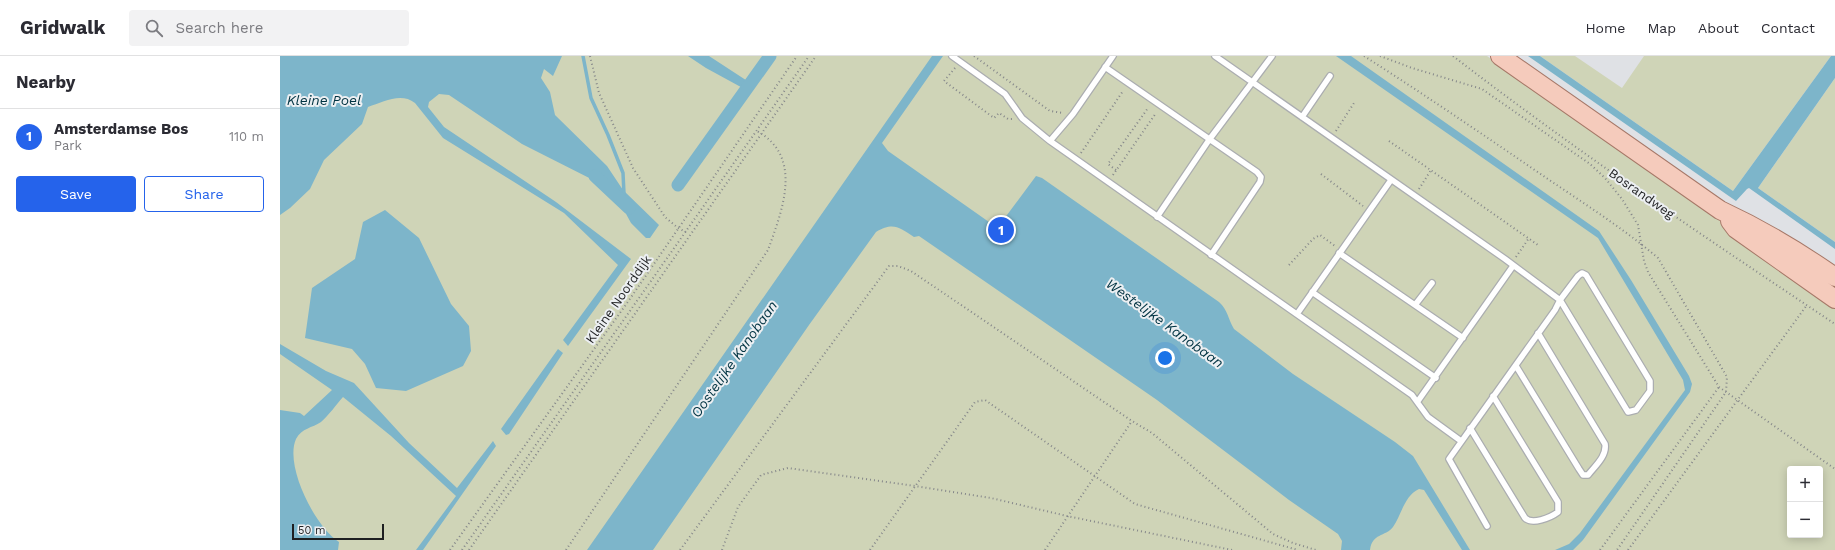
<!DOCTYPE html>
<meta charset="utf-8">
<style>
:root{--surface:#fff;--page:#f2f2f3;--text:#2b2b33;--muted:#7c7c81;--line:#e1e1e2;--accent:#2563eb}
body{margin:0;font-family:"Work Sans",sans-serif;background:var(--page);color:var(--text)}
.controls{position:absolute;right:12px;bottom:12px;display:grid;overflow:hidden;border-radius:4px;box-shadow:0 2px 10px #0003}
.controls button{width:36px;height:36px;display:grid;place-items:center;padding:0;border:0;border-bottom:1px solid var(--line);background:var(--surface);color:var(--text);font:20px sans-serif}
.scale{position:absolute;left:12px;bottom:10px;width:92px;box-sizing:border-box;padding-left:4px;border:2px solid #1e1f21;border-top:0;font-size:11px;line-height:14px;white-space:nowrap;color:#1e1f21;-webkit-text-stroke:3px #eceff2;paint-order:stroke}
.you{position:absolute;left:885px;top:302px;width:14px;height:14px;margin:-10px;border:3px solid #fff;border-radius:50%;background:#1a73e8;box-shadow:0 0 0 6px #1a73e833}
.badge{display:grid;place-items:center;width:26px;height:26px;border-radius:50%;background:var(--accent);color:#fff;font-size:13px;font-weight:700}
.pin{position:absolute;translate:-50% -50%;border:2px solid #fff;box-shadow:0 1px 4px #0006}
.list{margin:0;padding:0;list-style:none}
h2{display:flex;justify-content:space-between;align-items:center;height:52px;margin:0;padding:0 16px;font-size:17px}
h2 small{font-size:13px;font-weight:400;color:var(--muted)}
.list li{display:grid;grid-template-columns:26px 1fr auto;gap:12px;align-items:center;box-sizing:border-box;height:56px;padding:0 16px;border-top:1px solid var(--line)}
.list b{display:block;font-size:15px;white-space:nowrap}
.list p{margin:0;font-size:13px;white-space:nowrap;color:var(--muted)}
.list em{font-size:13px;font-style:normal;color:var(--muted)}
.actions{display:flex;gap:8px;padding:12px 16px}
.actions a{flex:1;padding:9px 0;border:1px solid var(--accent);border-radius:4px;text-align:center;font-size:14px;color:var(--accent)}
.actions .main{background:var(--accent);color:#fff}
.icon{flex:none;width:22px;height:22px;fill:none;stroke:currentColor;stroke-width:2;stroke-linecap:round;stroke-linejoin:round}
.map{position:relative;flex:none;width:1555px;height:494px;overflow:hidden}
header{display:flex;align-items:center;gap:24px;box-sizing:border-box;height:56px;padding:0 20px;background:var(--surface);border-bottom:1px solid var(--line)}
header strong{font-size:19px}
nav{display:flex;gap:22px;margin-inline-start:auto;font-size:14px}
.search{width:280px;height:36px;background:var(--page);display:flex;align-items:center;gap:10px;box-sizing:border-box;padding:0 14px;border-radius:4px;color:var(--muted);font-size:15px}
main{display:flex}
aside{flex:1;background:var(--surface)}
.map>svg:first-child{display:block}
</style>
<header>
<strong>Gridwalk</strong>
<div class="search"><svg class="icon" aria-label="search" viewBox="0 0 24 24"><circle cx="10" cy="10" r="6"/><path d="M15 15l6 6"/></svg>Search here</div>
<nav><a>Home</a><a>Map</a><a>About</a><a>Contact</a></nav>
</header>
<main>
<aside>
<h2>Nearby<small></small></h2>
<ul class="list">
<li><span class="badge">1</span><div><b>Amsterdamse Bos</b><p>Park</p></div><em>110 m</em></li>
</ul>
<div class="actions"><a class="main">Save</a><a>Share</a></div>
</aside>
<div class="map">
<svg width="1555" height="494" viewBox="0 0 1555 494">
<rect width="100%" height="100%" fill="#dfe1e5"/>
<!-- green -->
<path fill="#cfd4b7" fill-rule="evenodd" d="M0 0H1207L1428 155 1467 186 1555 248V494H0ZM1510 413H1540V479H1510Z
M1260 0H1295L1342 32 1364 0H1551L1453 135Z
M1555 22V186L1478 132Z"/>
<!-- water -->
<path fill="#7db5ca" d="M0 0H282L273 20 264 13 261 22 270 36 275 59 327 110 343 134 379 169 370 182H366L351 167 333 134 242 88 169 39 159 38 149 46 148 51 164 71 276 146 351 203 288 290 283 284 338 209 284 157 163 82 135 47C121 36 103 46 88 51L82 68 44 104 30 133 10 152 0 159Z
M408 0H429L475 30 470 36 426 12Z
M652 0H663L602 87 608 95 709 166 715 167 724 163 756 120 762 122 939 246C948 254 948 263 954 273L1013 318 1115 386 1133 400 1190 494H1182L1144 434 1139 433C1124 440 1122 458 1113 471 1105 481 1092 477 1090 494H1061L1062 485 1058 478 1009 444 877 344 639 180 634 181C619 171 613 166 596 176L529 269 373 494H307Z
M1056 0H1071L1319 175 1351 224 1409 320 1412 328 1410 336 1303 484 1293 494H1275L1289 488 1300 477 1405 334 1403 324 1318 182Z
M1248 0H1260L1453 135 1551 0H1555V22L1478 132 1555 186V193L1469 132 1467 133 1456 145Z
M105 154 139 182 171 248 189 270 191 295 183 310 126 335 96 332 85 308 72 293 25 282 32 232 75 203 83 166Z
M0 288 46 315 74 327 129 387 177 432 213 385 216 390 143 494H136L176 440 111 380 63 341C56 349 49 359 41 366 32 372 22 372 16 383 4 410 36 472 59 486L58 494H0V354L20 357 24 360 52 334 0 298Z
M278 293 283 297 229 378 226 379 221 373Z"/>
<g fill="none" stroke-linecap="round" stroke-linejoin="round">
<!-- stream -->
<path stroke="#7db5ca" stroke-width="3.5" d="M303 0 311 42 328 79 343 117 344 138"/>
<!-- canal -->
<path stroke="#7db5ca" stroke-width="13" d="M315 120 349 152
M398 129 490 0"/>
<defs>
<path id="lane" d="M672 0 725 38 742 62 770 85 1132 339 1148 361 1181 385
M935 0 1225 203 1280 244 1348 356 1356 354 1370 335V325L1306 219 1302 217 1298 220 1280 244 1275 254 1169 403 1207 470
M825 11 977 116 981 121 980 126 931 199
M1022 61 1050 20
M770 85 793 58 833 0
M877 161 929 84 992 0
M1059 197 1183 282
M1032 236 1156 322
M1135 249 1152 227
M1017 258 1111 124
M1236 310 1299 413 1303 419H1308C1315 410 1327 400 1325 388L1258 277
M1138 345 1233 210
M1190 372 1245 462C1252 469 1270 462 1278 456V446L1213 340"/>
<path id="primary" d="M1220 0 1440 154C1481 173 1518 195 1555 221
M1450 165 1456 173 1555 243"/>
</defs>
<!-- lane casing -->
<use href="#lane" stroke="#abadb0" stroke-width="8"/>
<!-- primary casing -->
<use href="#primary" stroke="#a67868" stroke-width="20"/>
<!-- path -->
<path stroke="#85878a" stroke-width="2" stroke-dasharray="1 3" stroke-linecap="butt" d="M310 0 319 37 353 112 385 161 398 172 406 176
M694 0 770 55 783 57
M1084 0C1145 39 1205 80 1265 121 1303 147 1343 172 1378 202L1447 321 1446 336 1337 494
M1100 0 1132 12 1202 33 1310 108 1325 122 1342 143 1358 169 1364 205 1368 216 1439 331 1555 413
M1173 0C1296 95 1426 182 1555 268
M675 12 664 25 714 62 719 57 728 63H733
M1056 75 1074 47
M1109 85 1258 189
M801 97 843 35
M836 114 828 108 868 52
M1041 118 1083 150
M833 119 876 57
M1139 133 1151 114
M1236 201 1249 182
M1009 209 1033 183 1040 179 1055 190
M170 494 345 250 517 0
M182 494 529 0
M189 494 536 0
M286 494 488 194C502 155 524 101 477 75
M400 494 609 210H618L631 215 852 365 872 377 993 478 1013 487 1036 494
M442 494 458 451 481 419 508 412 635 430 711 442 787 460 952 494
M590 494 695 346 705 344 855 448 1018 494
M765 494 852 365
M1320 494 1439 331
M1348 494 1527 249"/>
<!-- lane -->
<use href="#lane" stroke="#fff" stroke-width="5.5"/>
<!-- primary -->
<use href="#primary" stroke="#f5cbbc" stroke-width="18"/>
</g>
<g text-anchor="middle" stroke-width="4" stroke-linejoin="round" paint-order="stroke">
<!-- street labels -->
<g font-size="13" fill="#1e1f21" stroke="#eceff2">
<text transform="translate(1362 137) rotate(35)" y="5">Bosrandweg</text>
<text transform="translate(338 243) rotate(-55)" y="5">Kleine Noorddijk</text>
</g>
<!-- water labels -->
<g font-size="14" font-style="italic" fill="#003342" stroke="#eceff2">
<text x="44" y="49">Kleine Poel</text>
<text transform="translate(885 267) rotate(36)" y="5">Westelijke Kanobaan</text>
<text transform="translate(454 303) rotate(-55)" y="5">Oostelijke Kanobaan</text>
</g>
</g>
</svg>
<div class="controls">
<button>+</button>
<button>−</button>
</div>
<div class="scale">50 m</div>
<div class="you"></div>
<div class="pin badge" style="left:721px;top:174px">1</div>
</div>
</main>
